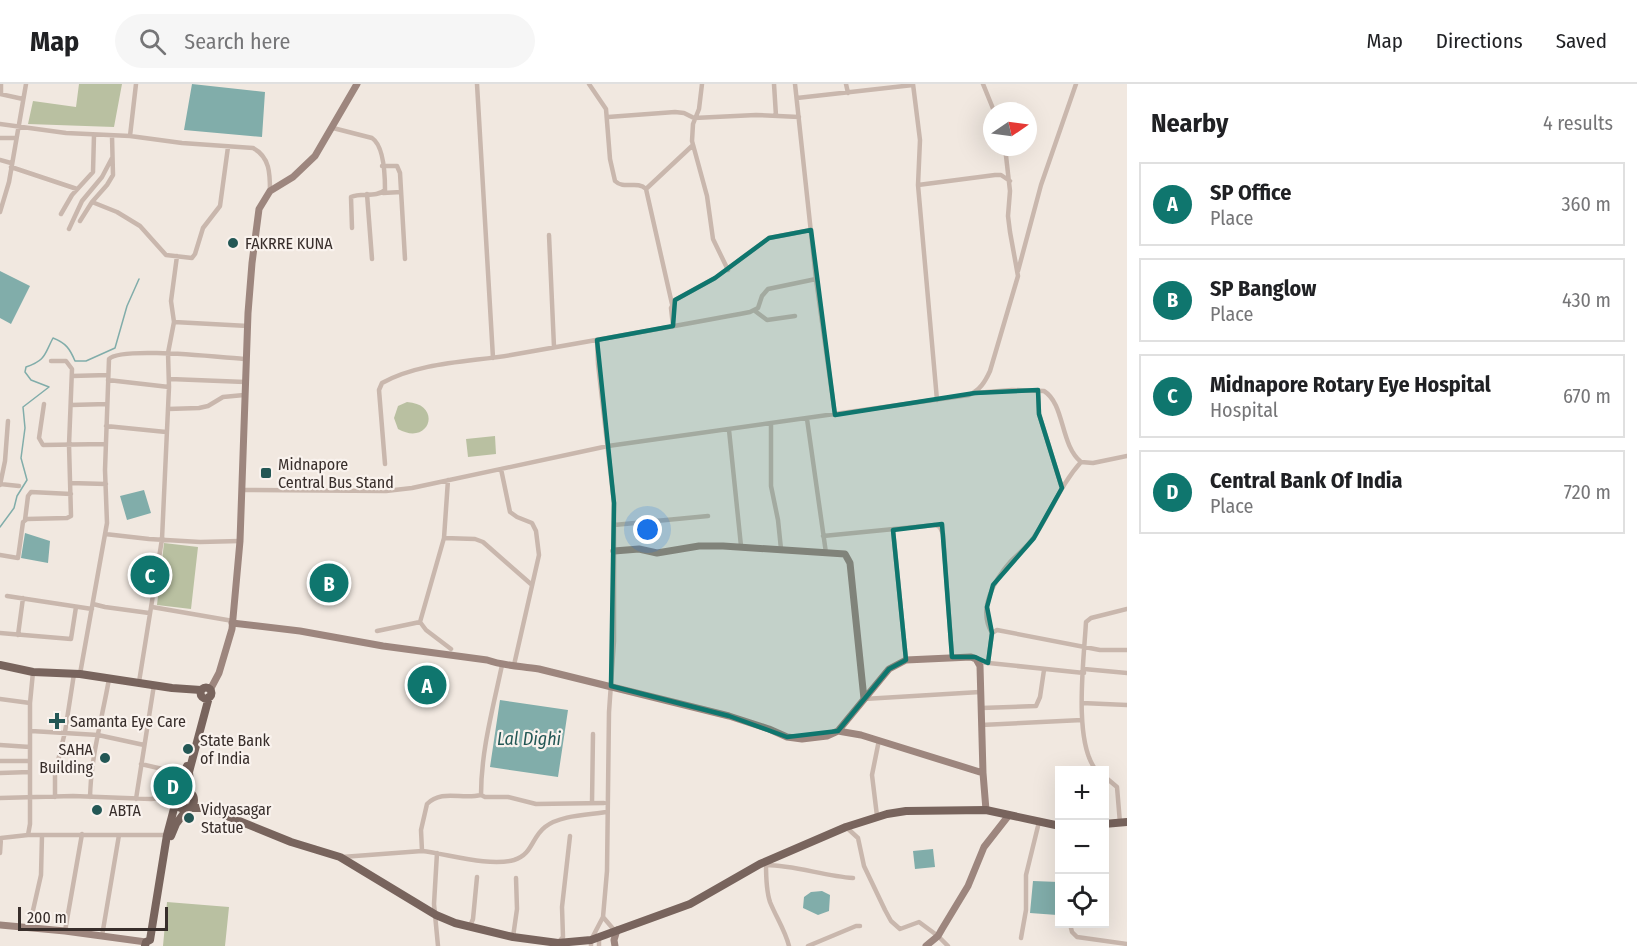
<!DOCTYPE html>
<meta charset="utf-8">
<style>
:root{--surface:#fff;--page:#f6f6f6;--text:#202124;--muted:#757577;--line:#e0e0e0;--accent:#0f766e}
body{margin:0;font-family:"Fira Sans Condensed",sans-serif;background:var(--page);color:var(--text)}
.controls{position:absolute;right:18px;bottom:18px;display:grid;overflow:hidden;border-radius:0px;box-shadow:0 6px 24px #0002}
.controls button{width:54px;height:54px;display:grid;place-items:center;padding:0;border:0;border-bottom:2px solid var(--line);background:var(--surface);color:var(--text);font:30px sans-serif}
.compass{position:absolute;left:983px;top:18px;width:54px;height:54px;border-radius:50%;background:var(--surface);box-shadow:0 6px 24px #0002;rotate:77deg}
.scale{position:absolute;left:18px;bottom:15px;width:150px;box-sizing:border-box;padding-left:6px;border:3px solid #382e2b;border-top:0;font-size:16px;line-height:21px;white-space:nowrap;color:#382e2b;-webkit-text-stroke:4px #f9f2ed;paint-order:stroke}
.you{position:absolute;left:648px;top:446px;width:21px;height:21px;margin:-15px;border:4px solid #fff;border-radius:50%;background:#1a73e8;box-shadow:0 0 0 9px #1a73e833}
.badge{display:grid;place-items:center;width:39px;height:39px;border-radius:50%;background:var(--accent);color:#fff;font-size:20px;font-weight:700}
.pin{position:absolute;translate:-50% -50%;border:3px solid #fff;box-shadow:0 2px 6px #0006}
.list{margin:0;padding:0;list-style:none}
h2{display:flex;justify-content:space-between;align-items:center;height:78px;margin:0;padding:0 24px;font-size:26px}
h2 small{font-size:20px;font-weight:400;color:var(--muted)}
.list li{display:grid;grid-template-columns:39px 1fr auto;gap:18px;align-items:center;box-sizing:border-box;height:84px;margin:0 12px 12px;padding:0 12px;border:2px solid var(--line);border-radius:0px}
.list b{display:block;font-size:22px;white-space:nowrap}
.list p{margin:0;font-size:20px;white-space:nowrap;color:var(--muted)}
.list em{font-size:20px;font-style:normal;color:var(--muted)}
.icon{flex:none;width:33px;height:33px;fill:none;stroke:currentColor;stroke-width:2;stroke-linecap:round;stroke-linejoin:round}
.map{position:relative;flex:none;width:1127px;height:862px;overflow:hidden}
header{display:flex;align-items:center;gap:36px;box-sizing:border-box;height:84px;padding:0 30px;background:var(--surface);border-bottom:2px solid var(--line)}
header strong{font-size:28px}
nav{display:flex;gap:33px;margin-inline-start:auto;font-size:21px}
.search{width:420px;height:54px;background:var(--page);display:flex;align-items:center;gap:15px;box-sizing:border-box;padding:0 21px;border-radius:33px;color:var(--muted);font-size:22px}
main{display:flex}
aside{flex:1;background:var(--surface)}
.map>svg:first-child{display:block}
</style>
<header>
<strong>Map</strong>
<div class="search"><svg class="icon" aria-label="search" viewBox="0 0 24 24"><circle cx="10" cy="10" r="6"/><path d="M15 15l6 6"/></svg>Search here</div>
<nav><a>Map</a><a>Directions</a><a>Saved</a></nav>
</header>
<main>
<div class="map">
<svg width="1127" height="862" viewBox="0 0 1127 862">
<rect width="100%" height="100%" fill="#f1e8e0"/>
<!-- green -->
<path fill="#b9c0a1" d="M79 0H122L114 43 28 40 33 17 76 23Z
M407 318C443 320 430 363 398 345L394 334 398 322Z
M495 352 496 370 468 373 466 355Z
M164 459 198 463 191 525 157 521Z
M167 818 229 823 225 862H163Z"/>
<!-- water -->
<path fill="#81adaa" d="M192 0 265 8 262 53 184 46Z
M0 187 30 202 11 240 0 234Z
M144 406 151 429 127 436 120 412Z
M25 449 50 457 48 479 21 474Z
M500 616 568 626 558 693 490 683Z
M933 765 935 783 915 785 913 767Z
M1033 797 1059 798 1057 831 1030 829Z
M822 807 830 811 829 827 818 831 803 824 804 813 811 808Z"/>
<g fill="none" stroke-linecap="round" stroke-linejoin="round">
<!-- stream -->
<path stroke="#81adaa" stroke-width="1.5" d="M0 443 14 424 17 412 27 396 21 374 25 344 23 323 49 303 31 296 25 288 26 283C46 276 44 271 53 254 66 259 70 265 75 277H86L115 264 127 222 139 195"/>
<!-- street -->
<path stroke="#c9b7ad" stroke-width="4.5" d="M477 0 493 274
M589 0 606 25 610 75 615 97C624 106 637 96 646 105L672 220
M702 0 699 25 693 40 692 57 707 112 713 155 728 186
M774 0 776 32
M795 0 816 195 835 331
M846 0 848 9
M913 0 920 56 918 101 937 316
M983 0 994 27
M0 10 23 15
M1 10V0
M797 14 913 1
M608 33 675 28 684 29 694 34 756 31 799 33
M0 40 66 49 130 52 182 59 253 64C270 73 270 90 270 107
M333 44 372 54C384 62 385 92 385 106 376 114 361 108 351 113L352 144
M130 52 136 0
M0 54H15
M0 76 11 79
M382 82H397L400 89 405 175
M11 83 77 105
M918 101 995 91H1001L1010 97
M646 105 693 61
M383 109 401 108
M367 110 372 175
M92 118 117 128 140 142 166 171 192 174 195 170 203 144 220 122 228 63
M0 128 9 98 26 0
M61 130 72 111 93 88 94 51
M80 137 92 118 107 101 113 91 112 52
M69 145 82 117 102 93 112 74
M549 151 554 263
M1018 187 1041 101 1076 0
M755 227 767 236 795 232
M174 238 248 242
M673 242 671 224 675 216 715 194 769 154 811 146
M72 292 108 291
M170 295 245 298
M108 296 169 303
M1038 306 1039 330 1062 404
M975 309 1012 306 1044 307C1065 320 1060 361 1081 378L1093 379 1127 372
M44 320 39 354 43 361 105 360
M71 321 107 320
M168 325 199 324 208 322 223 313 244 311
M807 335 826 469
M771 341V402L778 436 781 465
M106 342 166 348
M729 346 741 462
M385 380 379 306 382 299C420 278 469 278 511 271 591 257 671 243 750 228L758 224 762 212 768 205 816 195
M501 385 510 428 517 433 532 439 536 447 539 471 514 581
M448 396 444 454 475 455 483 458 532 501
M70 399 106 400
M0 400 19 402
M0 401 5 377 8 337
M242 406 386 407 412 404 608 362 969 311C980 306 985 298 990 287L1018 192 1010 148 1008 132 1010 107 1005 63
M25 436 28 412 31 408 71 410
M614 441 708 432
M893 446 906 576
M105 450 149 455 200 458 240 457
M823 452 935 441 940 443 943 450 952 573
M444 454 420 538 426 546 451 565
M0 471 18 474 23 438 27 435 67 434 71 432 69 361 72 285 66 277H51
M7 512 92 525
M93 520 105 523 149 529
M152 523 233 537
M377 547 420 538
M0 549 71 555 76 523
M992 549C977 525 995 495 1011 477 1019 469 1028 462 1034 453 1051 428 1061 400 1081 378
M18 551 23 514
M979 578 1084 589
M988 579 992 549 997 546 1100 566H1127
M502 581C493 624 481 667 481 711L485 713H508L536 720 604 719
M1084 585 1127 589
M80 590 107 439 105 386 109 275C121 262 225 274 247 275
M139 598 162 455 169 303 168 269 174 238 171 217 177 172
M0 615 30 619
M864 615 980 608
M1082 619 1127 621
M981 624 1036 622 1040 613 1044 586
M981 641 1082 636
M31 647 98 651 144 661
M0 661 30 663
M0 677H30
M141 680 184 690
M1096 686C1073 658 1084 575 1086 538L1091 534 1127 525
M0 689 30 688
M1104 692 1117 703 1120 739
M55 713V689L65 648 74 590
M90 713C91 672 102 635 109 595
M0 714 73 712 151 715 169 713
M136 715 154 601
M592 719 593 650
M877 732 872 691 879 656
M846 743 858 754 864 782 885 826 891 837 900 845 919 838 938 852 948 862
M42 751H167
M422 767C448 770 489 783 514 776 533 770 531 754 545 743 560 731 588 731 607 728
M0 769 1 754 28 751
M437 769 434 820 438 862
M342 773 422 767 421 746 427 720C442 705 462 716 481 711
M766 780C766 793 766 806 770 818 776 833 785 846 789 862
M766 781C794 781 824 792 853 794
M1060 816V824
M603 833 615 847
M1070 840 1072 848 1077 853 1127 860
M470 842 473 835 477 793
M29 844 41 791 42 751H28L30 740V619L33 588
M65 847 82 750
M102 852 119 751
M513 853 517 825 516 794
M1021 854 1026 826V791L1039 738
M558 859 563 853 562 823 570 752
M591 862V856L603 833 607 787 609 628 614 557V419L598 280 597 256
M599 862V852
M808 862 856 842H860"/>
<!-- secondary -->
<path stroke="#9d867e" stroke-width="7" d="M614 467 639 465 657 469 699 462H723L845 470 850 479 864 615
M232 539 300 547 383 562 487 576C504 582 521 582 539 585L729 632 769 645 787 653 802 655 827 652 838 647 861 651 983 689 986 726
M210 606 219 589 232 545 240 457 248 229 252 179 259 125 270 107 293 93 315 72 357 0
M838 647 889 585 906 576 971 573 976 575 980 582 983 689
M0 841 65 847 146 858
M615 862 614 856 617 846
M926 862 938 852 942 845 968 802 984 763 1009 731"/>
<!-- primary -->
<path stroke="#78645d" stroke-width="8" d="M0 581 33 588 80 590 172 604 201 606
M200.5 609a5.5 5.5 0 1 1 11 0a5.5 5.5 0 1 1-11 0Z
M176 716a9 9 0 1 1 18 0a9 9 0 1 1-18 0Z
M179 709 187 682
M191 710 189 688 209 613
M188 724H203L222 730 291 758 340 773 436 831 455 839 513 853 558 859 591 856 690 820 760 780 846 743 887 730 906 727 986 726 1060 742
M1104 740 1127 738
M171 752 176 740 187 725
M145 862 146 858 150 856 167 751 176 717"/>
</g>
<!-- marked area -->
<path fill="#0f766e" fill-opacity="0.2" stroke="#0f766e" stroke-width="4.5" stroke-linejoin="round" d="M811 146 835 331 975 309 1038 306 1039 330 1062 404 1034 454 993 501 987 523 992 549 988 579 975 573H952L942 440 893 446 906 576 889 585 838 647 787 653 729 632 611 602 614 419 597 256 673 242 675 216 715 194 769 154Z"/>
<!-- markers -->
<g fill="#235755" stroke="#f9f2ed" stroke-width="2">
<circle cx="233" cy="159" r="6"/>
<rect x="260" y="383" width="12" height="12" rx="3"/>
<path d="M54 628h6v6h6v6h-6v6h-6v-6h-6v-6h6z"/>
<circle cx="188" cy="665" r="6"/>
<circle cx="105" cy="674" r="6"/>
<circle cx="97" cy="726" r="6"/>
<circle cx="189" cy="734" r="6"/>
</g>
<g text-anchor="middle" stroke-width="4.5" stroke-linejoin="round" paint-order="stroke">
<!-- poi labels -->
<g font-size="16" fill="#382e2b" stroke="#f9f2ed" text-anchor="start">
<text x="245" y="165">FAKRRE KUNA</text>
<text x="278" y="386">Midnapore<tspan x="278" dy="18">Central Bus Stand</tspan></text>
<text x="70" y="643">Samanta Eye Care</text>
<text x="200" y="662">State Bank<tspan x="200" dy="18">of India</tspan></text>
<text x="93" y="671" text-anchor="end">SAHA<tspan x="93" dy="18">Building</tspan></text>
<text x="201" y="731">Vidyasagar<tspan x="201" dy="18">Statue</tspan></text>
<text x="109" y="732">ABTA</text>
</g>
<!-- water labels -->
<g font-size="18" font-style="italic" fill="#235755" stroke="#f9f2ed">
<text x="529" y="661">Lal Dighi</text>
</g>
</g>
</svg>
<div class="controls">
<button>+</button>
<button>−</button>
<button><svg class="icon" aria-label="locate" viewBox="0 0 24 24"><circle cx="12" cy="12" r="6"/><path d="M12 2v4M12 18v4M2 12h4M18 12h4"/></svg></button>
</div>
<svg class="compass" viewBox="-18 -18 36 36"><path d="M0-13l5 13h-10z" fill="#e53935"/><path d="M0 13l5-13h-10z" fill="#757577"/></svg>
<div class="scale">200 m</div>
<div class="you"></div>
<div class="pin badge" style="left:427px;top:601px">A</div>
<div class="pin badge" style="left:329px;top:499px">B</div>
<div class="pin badge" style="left:150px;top:491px">C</div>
<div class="pin badge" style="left:173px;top:702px">D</div>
</div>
<aside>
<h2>Nearby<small>4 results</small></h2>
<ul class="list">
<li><span class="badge">A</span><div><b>SP Office</b><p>Place</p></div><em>360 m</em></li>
<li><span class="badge">B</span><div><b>SP Banglow</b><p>Place</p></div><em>430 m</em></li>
<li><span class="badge">C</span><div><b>Midnapore Rotary Eye Hospital</b><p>Hospital</p></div><em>670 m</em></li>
<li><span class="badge">D</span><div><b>Central Bank Of India</b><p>Place</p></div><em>720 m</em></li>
</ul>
</aside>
</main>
